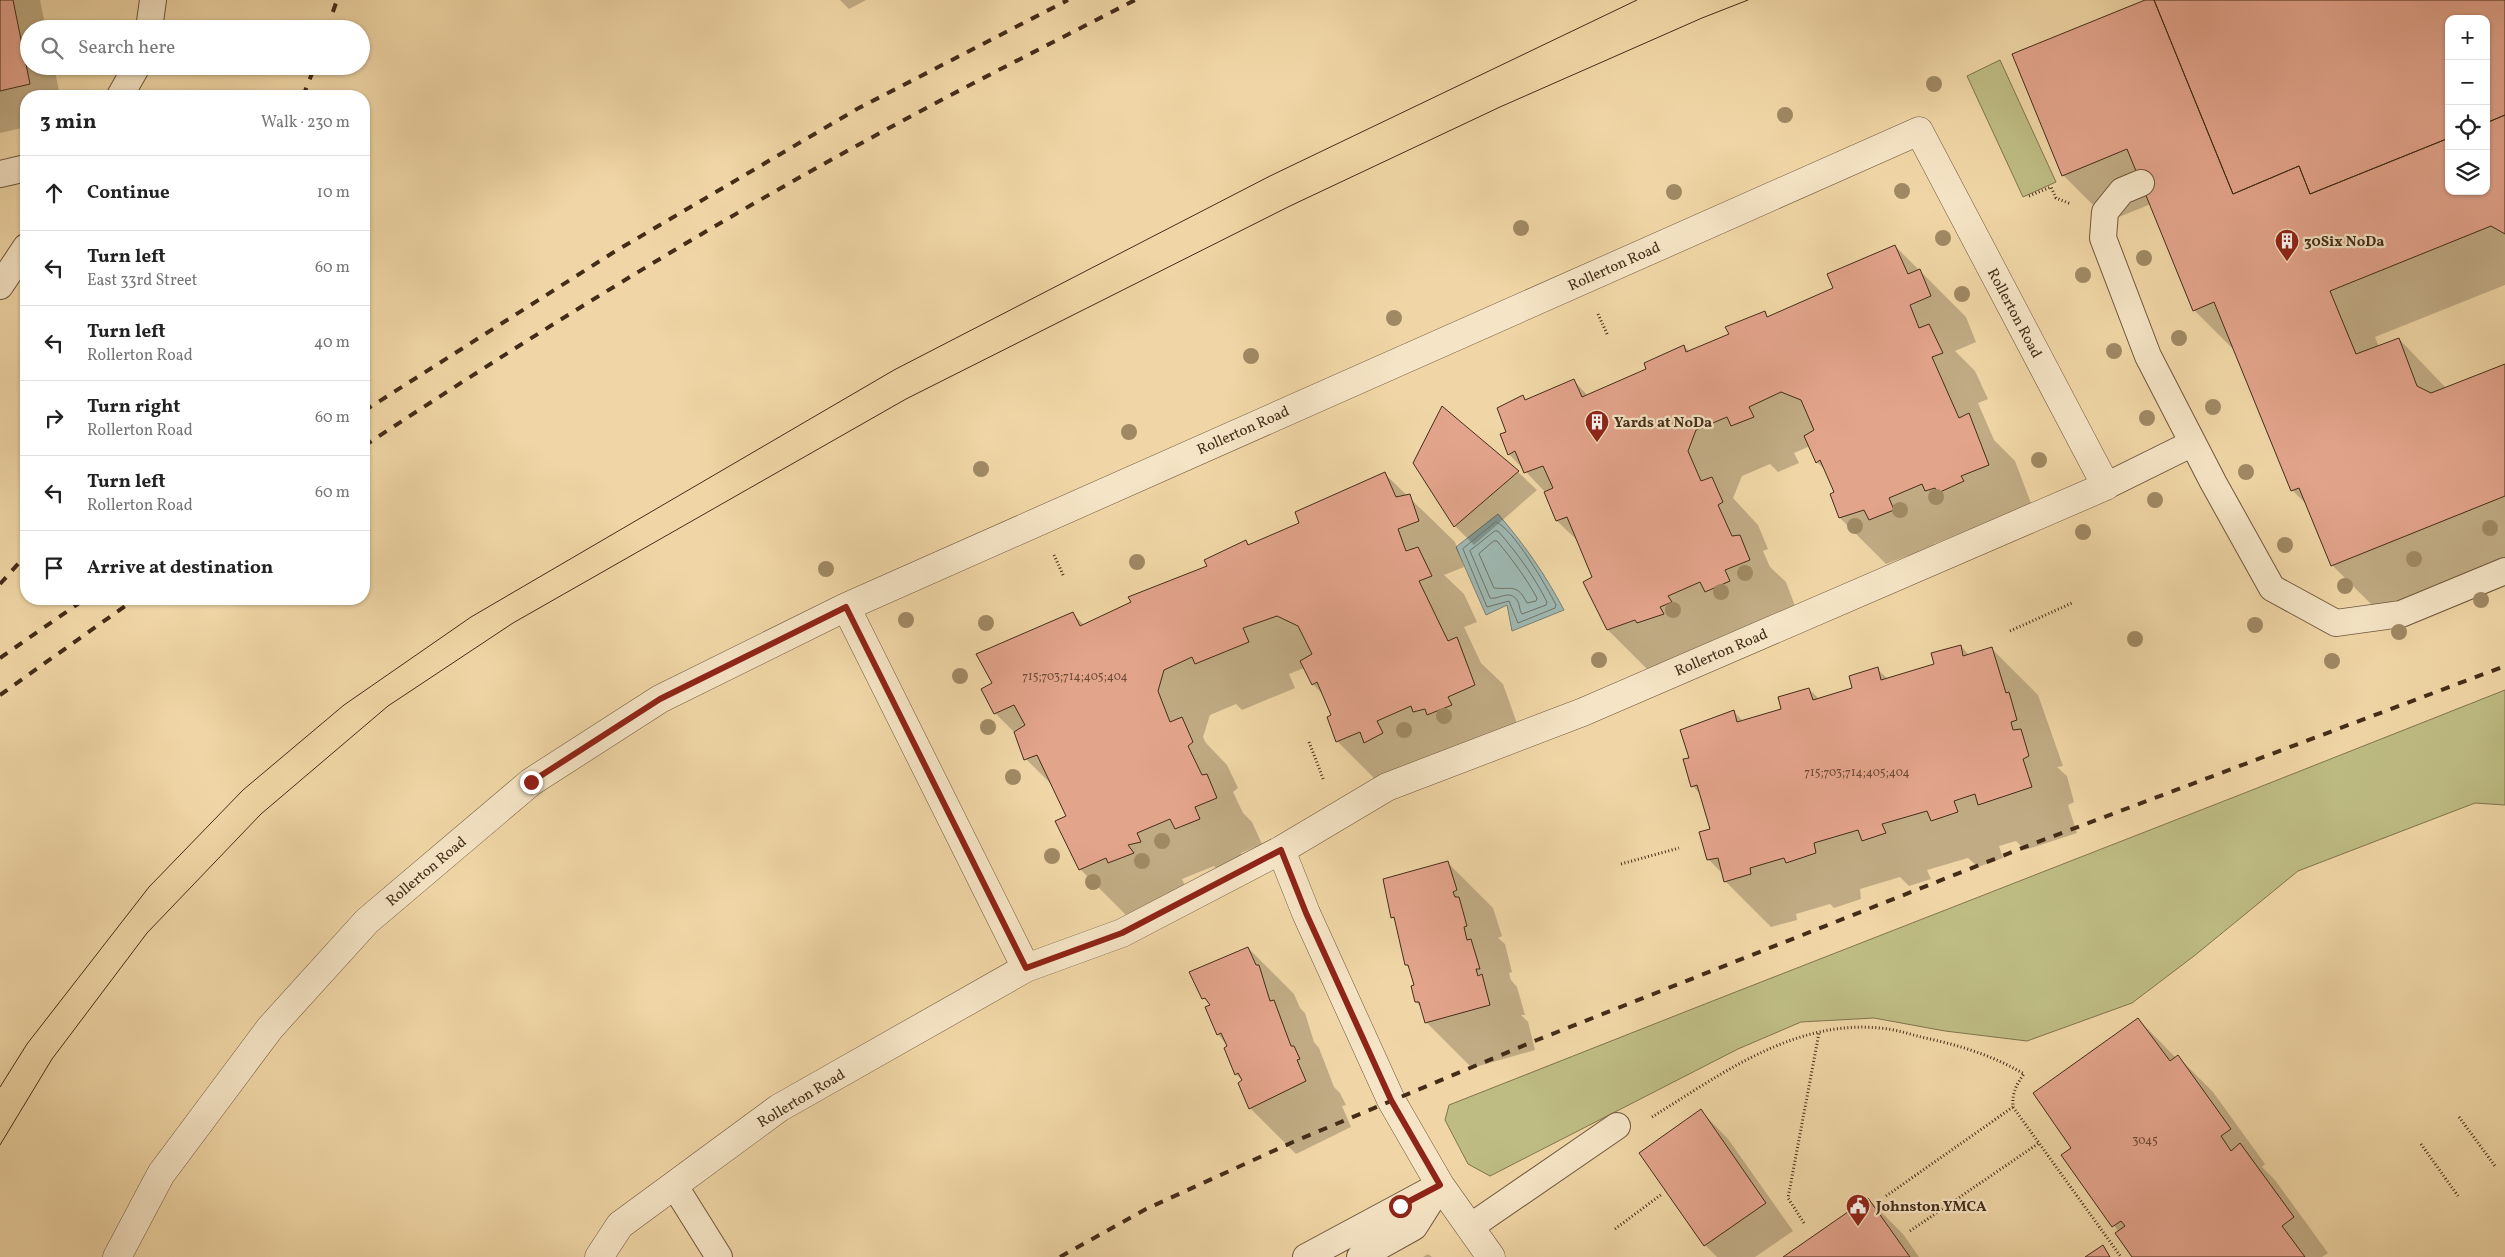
<!DOCTYPE html>
<meta charset="utf-8">
<style>
:root{--surface:#fff;--page:#f2f2f2;--text:#222;--muted:#767676;--line:#e0e0e0}
body{margin:0;font-family:Vollkorn,serif;background:var(--page);color:var(--text)}
.controls{position:absolute;right:15px;top:15px;display:grid;overflow:hidden;border-radius:10px;box-shadow:0 1px 4px #0004}
.controls button{width:45px;height:45px;display:grid;place-items:center;padding:0;border:0;border-bottom:1px solid var(--line);background:var(--surface);color:var(--text);font:25px sans-serif}
.stop{position:absolute;width:15px;height:15px;margin:-11px;border:4px solid #8f2418;border-radius:50%;background:#fff}
.stop.end{background:#8f2418;border-color:#fff;box-shadow:0 1px 5px #0008}
.list{margin:0;padding:0;list-style:none}
h2{display:flex;justify-content:space-between;align-items:center;height:65px;margin:0;padding:0 20px;font-size:21px}
h2 small{font-size:16px;font-weight:400;color:var(--muted)}
.list li{display:grid;grid-template-columns:32px 1fr auto;gap:15px;align-items:center;box-sizing:border-box;height:75px;padding:0 20px;border-top:1px solid var(--line)}
.list b{display:block;font-size:19px;white-space:nowrap}
.list p{margin:0;font-size:16px;white-space:nowrap;color:var(--muted)}
.list em{font-size:16px;font-style:normal;color:var(--muted)}
.icon{flex:none;width:28px;height:28px;fill:none;stroke:currentColor;stroke-width:2;stroke-linecap:round;stroke-linejoin:round}
.map{position:relative;flex:none;width:2505px;height:1257px;overflow:hidden}
.search{position:absolute;background:var(--surface);box-shadow:0 1px 4px #0004;left:20px;top:20px;width:350px;height:55px;display:flex;align-items:center;gap:12px;box-sizing:border-box;padding:0 18px;border-radius:28px;color:var(--muted);font-size:19px}
.panel{position:absolute;background:var(--surface);box-shadow:0 1px 4px #0004;left:20px;top:90px;width:350px;height:515px;border-radius:20px}
.map>svg:first-child{display:block}
</style>
<div class="map">
<svg width="2505" height="1257" viewBox="0 0 2505 1257">
<rect width="100%" height="100%" fill="#f0d6a6"/>
<filter id="stains"><feTurbulence type="fractalNoise" baseFrequency=".004" numOctaves="4"/><feColorMatrix values="0 0 0 0 .2 0 0 0 0 .09 0 0 0 0 .02 0 0 0 .5 -.17"/></filter>
<radialGradient id="worn" r=".72"><stop offset=".6" stop-color="#630" stop-opacity="0"/><stop offset="1" stop-color="#630" stop-opacity=".3"/></radialGradient>
<!-- green -->
<path fill="#bebc83" stroke="#81744e" d="M2000 60 2056 182 2023 197 1967 76Z
M2505 690V805L2475 803 2298 871 2194 956 2132 1003 2027 1041 1945 1031 1874 1018 1801 1022 1738 1049 1490 1176 1468 1164 1445 1120 1449 1105C1801 965 2154 830 2505 690Z"/>
<!-- water -->
<path fill="#9eb7b1" stroke="#7a8074" d="M1498 514C1524 544 1545 574 1564 610L1512 631 1507 605 1486 615 1456 547Z"/>
<!-- shadow -->
<path fill="#0003" fill-rule="evenodd" d="M0 0H40L46 29H29V66H54L60 96H26V127L0 133Z
M840 0H866L849 9Z
M2148 0H2505V285L2375 337 2379 347 2399 339 2446 388 2505 365V560L2378 611 2332 565 2308 506 2292 490 2236 352 2194 310 2151 204 2109 221 2063 175ZM2449 19H2486V191H2449Z
M1895 246 1966 317 1976 342 1955 351 1975 371 1988 399 1978 403 1994 440 2015 461 2034 511 1972 536 1966 531 1934 544 1940 556 1916 565 1907 556 1886 564 1840 518 1836 493 1826 471 1817 462 1810 446 1794 453 1799 463 1778 472 1770 464 1742 476 1733 498 1758 525 1768 549 1763 551 1770 567 1786 582 1795 606 1770 616 1775 627 1654 676 1608 630 1585 583 1593 578 1579 542 1557 521 1545 492 1509 454 1508 432 1523 397 1526 400 1574 381 1588 396 1648 369 1684 346 1690 352 1731 335 1765 313 1769 318 1834 289Z
M1414 463 1518 472 1537 490 1474 545 1455 526Z
M1385 474 1455 542 1464 567 1444 575 1464 594 1477 622 1464 627 1481 663 1503 684 1520 732 1383 787 1337 741 1333 716 1324 696 1313 684 1304 668 1289 674 1295 688 1242 710 1236 704 1210 715 1203 737 1206 743 1227 765 1238 788 1233 792 1243 813 1252 822 1262 844 1241 853 1245 865 1222 875 1214 866 1182 879 1186 888 1126 915 1080 869 1068 816 1055 788 1026 759 1016 734 995 713 993 684 1073 614 1084 625 1209 567 1246 542 1250 546 1301 524Z
M1961 646 1969 655 1992 649 2038 695 2063 766 2057 767 2067 776 2074 802 2068 805 2077 833 2025 850 2016 841 1999 846 2003 858 1978 867 1968 858 1927 870 1931 879 1909 886 1900 877 1860 889 1861 899 1834 908 1830 904 1796 914 1797 920 1771 927 1725 881 1724 875 1708 859 1712 830 1701 795 1693 786 1691 759 1734 712 1743 721 1783 709 1809 689 1819 699 1853 689 1877 669 1888 679 1936 665Z
M1447 862 1493 908 1502 936 1498 938 1505 944 1512 972 1509 973 1511 980 1517 987 1525 1015H1521L1528 1022 1535 1050 1472 1068 1426 1022 1422 1008 1416 1002 1411 970 1406 965 1396 921 1392 917Z
M1248 948 1294 994 1300 1008 1305 1013 1314 1042 1319 1048 1334 1087 1340 1093 1346 1105 1342 1106 1351 1127 1296 1154 1250 1108 1243 1081 1236 1074 1228 1047 1218 1034 1211 1006 1204 998Z
M2138 1019 2176 1058 2178 1057 2213 1092 2265 1164 2262 1167 2275 1180 2328 1253 2322 1257H2133L2119 1232 2062 1155 2073 1148Z
M1701 1111 1728 1139 1793 1231 1755 1257H1717L1705 1245Z
M1868 1199 1903 1234 1919 1257H1786Z
M1428 1254 1432 1257H1423Z"/>
<g fill="none" stroke-linecap="round" stroke-linejoin="round">
<!-- shore -->
<path stroke="#717264" stroke-width="1" d="M1496 522C1513 528 1547 587 1556 605L1555 608 1518 623 1509 601 1487 607 1463 549Z
M1495 531H1498C1517 553 1534 576 1547 602L1546 605 1522 614C1519 610 1520 604 1517 600 1509 589 1499 600 1490 598L1470 551Z
M1494 541H1497C1512 559 1526 578 1537 598L1536 601 1527 603C1517 583 1512 590 1494 588L1479 554Z"/>
</g>
<!-- building -->
<path fill="#e3a48c" stroke="#442d18" d="M0 0H13L30 84 0 91Z
M2145 0H2154L2233 194 2299 166 2310 194 2449 138V191H2486V123L2505 115V234L2491 226 2330 291 2356 354 2399 338 2417 386 2431 393 2505 364V496L2331 566 2299 488 2291 491 2214 302 2193 311 2127 149 2062 176 2012 54Z
M2154 0H2505V115L2486 123V19H2449V138L2310 194 2299 166 2233 194Z
M1895 245 1908 274 1920 269 1931 296 1910 305 1919 328 1929 324 1943 353 1932 357 1959 418 1969 413 1989 465 1961 476 1964 481 1938 493 1935 488 1925 491 1922 484 1889 498 1894 510 1869 520 1864 510 1839 518 1830 494 1834 492 1820 460 1816 463 1804 436 1814 430 1801 400 1781 392 1749 407 1754 417 1731 426 1727 417 1696 430 1688 451 1701 481 1712 477 1723 502 1718 505 1732 536 1740 535 1750 560 1725 570 1730 581 1705 592 1700 582 1668 596 1672 602 1660 607 1664 614 1637 623 1635 620 1607 630 1583 582 1592 577 1567 517 1556 521 1544 492 1553 488 1543 466 1524 473 1515 451 1508 455 1500 434 1506 432 1497 408 1523 395 1525 400 1574 379 1582 397 1646 369 1644 363 1684 345 1686 352 1729 334 1725 327 1765 311 1767 317 1833 288 1827 274Z
M1442 406 1519 471 1454 527 1413 463Z
M1385 472 1396 497 1410 494 1419 521 1398 529 1406 551 1418 547 1432 576 1419 581 1448 641 1457 637 1475 685 1448 697 1452 705 1427 715 1425 709 1413 712 1411 706 1377 721 1383 733 1364 743 1360 732 1336 742 1327 717 1331 715 1317 682 1312 685 1300 661 1312 654 1298 626 1277 616 1243 628 1249 642 1195 664 1192 657 1164 670 1158 691 1170 722 1182 717 1193 742 1188 746 1202 775 1207 774 1217 798 1195 807 1200 819 1175 829 1170 819 1137 833 1141 842 1128 845 1134 853 1108 863 1106 858 1079 870 1055 821 1066 816 1037 755 1024 760 1014 732 1025 725 1014 705 994 714 981 689 992 683 976 654 1073 612 1080 626 1131 602 1128 597 1207 566 1204 560 1246 540 1248 545 1299 523 1295 512Z
M1961 645 1963 656 1992 647 2006 693 2009 692 2017 720 2011 722 2013 730 2021 729 2029 756 2023 759 2032 787 1978 805 1975 794 1954 801 1958 812 1931 821 1927 811 1882 824 1886 833 1862 841 1858 830 1814 843 1816 853 1786 863 1784 858 1750 868 1751 874 1724 882 1718 858 1707 860 1699 832 1710 829 1697 785 1691 787 1683 759 1689 758 1680 730 1734 710 1737 722 1781 709 1778 697 1809 688 1813 700 1852 688 1849 676 1878 667 1881 680 1934 664 1931 653Z
M1448 861 1457 890 1453 892 1455 897H1459L1467 926 1464 927 1467 940 1471 939 1480 969H1476L1478 976 1482 974 1490 1005 1425 1023 1419 1002H1415L1411 986 1414 985 1408 965H1405L1394 917 1391 918 1383 879Z
M1248 947 1256 965H1259L1270 1001 1274 1000 1291 1046H1294L1300 1059 1297 1060 1306 1081 1249 1109 1238 1083 1242 1080 1238 1073 1235 1075 1224 1048 1227 1046 1221 1033 1217 1035 1205 1007 1210 1005 1205 998 1202 999 1189 972Z
M2138 1018 2170 1061 2178 1055 2231 1129 2221 1136 2231 1151 2240 1143 2294 1217 2282 1226 2305 1257H2132L2115 1233 2125 1226 2121 1221 2112 1227 2061 1155 2071 1148 2033 1093Z
M1701 1109 1766 1203 1704 1246 1639 1153Z
M1868 1198 1910 1257H1783Z
M2103 1245 2110 1257H2085Z"/>
<g fill="none" stroke-linecap="round" stroke-linejoin="round">
<defs>
<path id="service" d="M149 29 153 0
M120 96 137 66
M0 174 26 168
M2141 183 2122 191 2105 212 2103 238 2148 356 2213 482 2272 588 2336 623 2401 614 2505 571
M0 286 26 247
M2106 486 2193 443
M674 1185 719 1257
M1470 1227 1617 1126
M1306 1257 1440 1185
M1360 1257 1414 1227 1440 1186"/>
<path id="minor" d="M846 607 1026 968
M1281 850 1306 913 1391 1100 1440 1185 1491 1257
M117 1257 161 1174 270 1028 367 921 531 782 660 699 846 607 1919 131 2106 486 1583 712 1387 787 1281 850 1122 933 1026 968 779 1108 620 1225 599 1257"/>
</defs>
<!-- service casing -->
<use href="#service" stroke="#6f573c" stroke-width="28"/>
<!-- minor casing -->
<use href="#minor" stroke="#6f573c" stroke-width="29"/>
<!-- path -->
<path stroke="#442d18" stroke-width="3" stroke-dasharray="1 2.5" stroke-linecap="butt" d="M2029 196 2051 187 2056 198 2071 204
M1598 314 1608 336
M1054 555 1064 577
M2010 631 2072 603
M1309 742 1324 781
M1621 864 1679 848
M1652 1117C1723 1073 1799 1016 1888 1029 1901 1031 1913 1035 1925 1038 1959 1045 1994 1056 2024 1074 2016 1085 2012 1093 2013 1107L2121 1257
M2459 1117 2495 1166
M2421 1144 2458 1196
M1886 1196 2013 1107
M1804 1223 1788 1198 1819 1033
M1615 1229 1662 1194
M1910 1231 2039 1143"/>
<!-- service -->
<use href="#service" stroke="#f5e4c5" stroke-width="26"/>
<!-- minor -->
<use href="#minor" stroke="#f5e4c5" stroke-width="28"/>
<!-- tram -->
<path stroke="#442d18" stroke-width="1" d="M0 1087 27 1044 149 887 243 790 344 705 471 617 894 370 1270 176 1637 0
M0 1145 52 1059 147 933 261 814 388 706 513 623 906 399 1290 206 1500 107 1702 18 1748 0"/>
<!-- rail -->
<path stroke="#442d18" stroke-width="4" stroke-dasharray="9 9" stroke-linecap="butt" d="M327 29 337 0
M303 96 315 66
M364 411 614 252 857 109 1068 0
M364 446C528 338 696 233 869 139 956 91 1046 46 1135 0
M0 584 26 555
M0 658 85 599
M0 695 135 599
M1060 1257 1146 1209 1293 1142 1537 1040 2030 845 2505 666"/>
</g>
<!-- trees -->
<g fill="#9f8963">
<circle cx="1934" cy="84" r="8"/>
<circle cx="1785" cy="115" r="8"/>
<circle cx="1902" cy="191" r="8"/>
<circle cx="1674" cy="192" r="8"/>
<circle cx="1521" cy="228" r="8"/>
<circle cx="1943" cy="238" r="8"/>
<circle cx="2144" cy="258" r="8"/>
<circle cx="2083" cy="275" r="8"/>
<circle cx="1962" cy="294" r="8"/>
<circle cx="1394" cy="318" r="8"/>
<circle cx="2179" cy="338" r="8"/>
<circle cx="2114" cy="351" r="8"/>
<circle cx="1251" cy="356" r="8"/>
<circle cx="2213" cy="407" r="8"/>
<circle cx="2147" cy="418" r="8"/>
<circle cx="1129" cy="432" r="8"/>
<circle cx="2039" cy="460" r="8"/>
<circle cx="981" cy="469" r="8"/>
<circle cx="2246" cy="472" r="8"/>
<circle cx="1936" cy="497" r="8"/>
<circle cx="2155" cy="500" r="8"/>
<circle cx="1900" cy="510" r="8"/>
<circle cx="1855" cy="526" r="8"/>
<circle cx="2490" cy="528" r="8"/>
<circle cx="2083" cy="532" r="8"/>
<circle cx="2285" cy="545" r="8"/>
<circle cx="2414" cy="559" r="8"/>
<circle cx="1137" cy="562" r="8"/>
<circle cx="826" cy="569" r="8"/>
<circle cx="1745" cy="573" r="8"/>
<circle cx="2345" cy="586" r="8"/>
<circle cx="1721" cy="592" r="8"/>
<circle cx="2481" cy="600" r="8"/>
<circle cx="1673" cy="610" r="8"/>
<circle cx="906" cy="620" r="8"/>
<circle cx="986" cy="623" r="8"/>
<circle cx="2255" cy="625" r="8"/>
<circle cx="2399" cy="632" r="8"/>
<circle cx="2135" cy="639" r="8"/>
<circle cx="1599" cy="660" r="8"/>
<circle cx="2332" cy="661" r="8"/>
<circle cx="960" cy="676" r="8"/>
<circle cx="1444" cy="716" r="8"/>
<circle cx="988" cy="727" r="8"/>
<circle cx="1404" cy="730" r="8"/>
<circle cx="1013" cy="777" r="8"/>
<circle cx="1162" cy="841" r="8"/>
<circle cx="1052" cy="856" r="8"/>
<circle cx="1142" cy="861" r="8"/>
<circle cx="1093" cy="882" r="8"/>
</g>
<g fill="none" stroke-linecap="round" stroke-linejoin="round">
<!-- route -->
<path stroke="#8f2418" stroke-width="6" d="M531 782 660 699 846 607 1026 968 1122 933 1281 850 1306 913 1391 1100 1440 1185 1400 1206"/>
</g>
<!-- icons -->
<defs>
<symbol id="building-pin" viewBox="-11 -11 22 30"><path d="M0 17L-7.5 6A9.5 9.5 0 1 1 7.5 6Z" fill="#8f2418" stroke="#f5e4c5"/><path d="M-4-6H4V6H1V3H-1V6H-4ZM-2.5-4.3h1.7v1.8h-1.7ZM.8-4.3h1.7v1.8H.8ZM-2.5-1h1.7V.8h-1.7ZM.8-1h1.7V.8H.8Z" fill="#fff"/></symbol>
<symbol id="civic-pin" viewBox="-11 -11 22 30"><path d="M0 17L-7.5 6A9.5 9.5 0 1 1 7.5 6Z" fill="#8f2418" stroke="#f5e4c5"/><path d="M-.6-6.5H3V-4.5H.6V-3L4-1V1h2V6H-6V1h2V-1L-.6-3ZM-1.2 2.5V6h2.4V2.5Z" fill="#fff"/></symbol>
</defs>
<g fill-rule="evenodd">
<use href="#building-pin" x="2273" y="227" width="28" height="38"/>
<use href="#building-pin" x="1583" y="408" width="28" height="38"/>
<use href="#civic-pin" x="1844" y="1192" width="28" height="38"/>
</g>
<g text-anchor="middle" stroke-width="4.5" stroke-linejoin="round" paint-order="stroke">
<!-- number labels -->
<g font-size="12" fill="#6c4b35">
<text x="1075" y="680">715;703;714;405;404</text>
<text x="1857" y="776">715;703;714;405;404</text>
<text x="2145" y="1144">3045</text>
</g>
<!-- poi labels -->
<g font-size="15" font-weight="bold" fill="#442d18" stroke="#f5e4c5" text-anchor="start">
<text x="2304" y="246">30Six NoDa</text>
<text x="1614" y="427">Yards at NoDa</text>
<text x="1876" y="1211">Johnston YMCA</text>
</g>
<!-- street labels -->
<g font-size="15" fill="#442d18" stroke="#f5e4c5">
<text transform="translate(1614 266) rotate(-24)" y="5">Rollerton Road</text>
<text transform="translate(2015 313) rotate(62)" y="5">Rollerton Road</text>
<text transform="translate(1243 430) rotate(-24)" y="5">Rollerton Road</text>
<text transform="translate(1721 652) rotate(-23)" y="5">Rollerton Road</text>
<text transform="translate(426 871) rotate(-40)" y="5">Rollerton Road</text>
<text transform="translate(801 1098) rotate(-31)" y="5">Rollerton Road</text>
</g>
</g>
<rect width="100%" height="100%" filter="url(#stains)"/>
<rect width="100%" height="100%" fill="url(#worn)"/>
</svg>
<div class="controls">
<button>+</button>
<button>−</button>
<button><svg class="icon" aria-label="locate" viewBox="0 0 24 24"><circle cx="12" cy="12" r="6"/><path d="M12 2v4M12 18v4M2 12h4M18 12h4"/></svg></button>
<button><svg class="icon" aria-label="layers" viewBox="0 0 24 24"><path d="M12 4l9 5-9 5-9-5zM3 14l9 5 9-5"/></svg></button>
</div>
<div class="stop" style="left:1400px;top:1206px"></div>
<div class="stop end" style="left:531px;top:782px"></div>
<div class="search"><svg class="icon" aria-label="search" viewBox="0 0 24 24"><circle cx="10" cy="10" r="6"/><path d="M15 15l6 6"/></svg>Search here</div>
<section class="panel">
<h2>3 min<small>Walk · 230 m</small></h2>
<ul class="list">
<li><svg class="icon" aria-label="ahead" viewBox="0 0 24 24"><path d="M12 20V5M6 11l6-6 6 6"/></svg><div><b>Continue</b></div><em>10 m</em></li>
<li><svg class="icon" aria-label="left" viewBox="0 0 24 24"><path d="M17 20v-9H6M10 6l-5 5 5 5"/></svg><div><b>Turn left</b><p>East 33rd Street</p></div><em>60 m</em></li>
<li><svg class="icon" aria-label="left" viewBox="0 0 24 24"><path d="M17 20v-9H6M10 6l-5 5 5 5"/></svg><div><b>Turn left</b><p>Rollerton Road</p></div><em>40 m</em></li>
<li><svg class="icon" aria-label="right" viewBox="0 0 24 24"><path d="M7 20v-9h11M14 6l5 5-5 5"/></svg><div><b>Turn right</b><p>Rollerton Road</p></div><em>60 m</em></li>
<li><svg class="icon" aria-label="left" viewBox="0 0 24 24"><path d="M17 20v-9H6M10 6l-5 5 5 5"/></svg><div><b>Turn left</b><p>Rollerton Road</p></div><em>60 m</em></li>
<li><svg class="icon" aria-label="arrive" viewBox="0 0 24 24"><path d="M6 21V4h12l-3 4 3 4H6"/></svg><div><b>Arrive at destination</b></div></li>
</ul>
</section>
</div>
